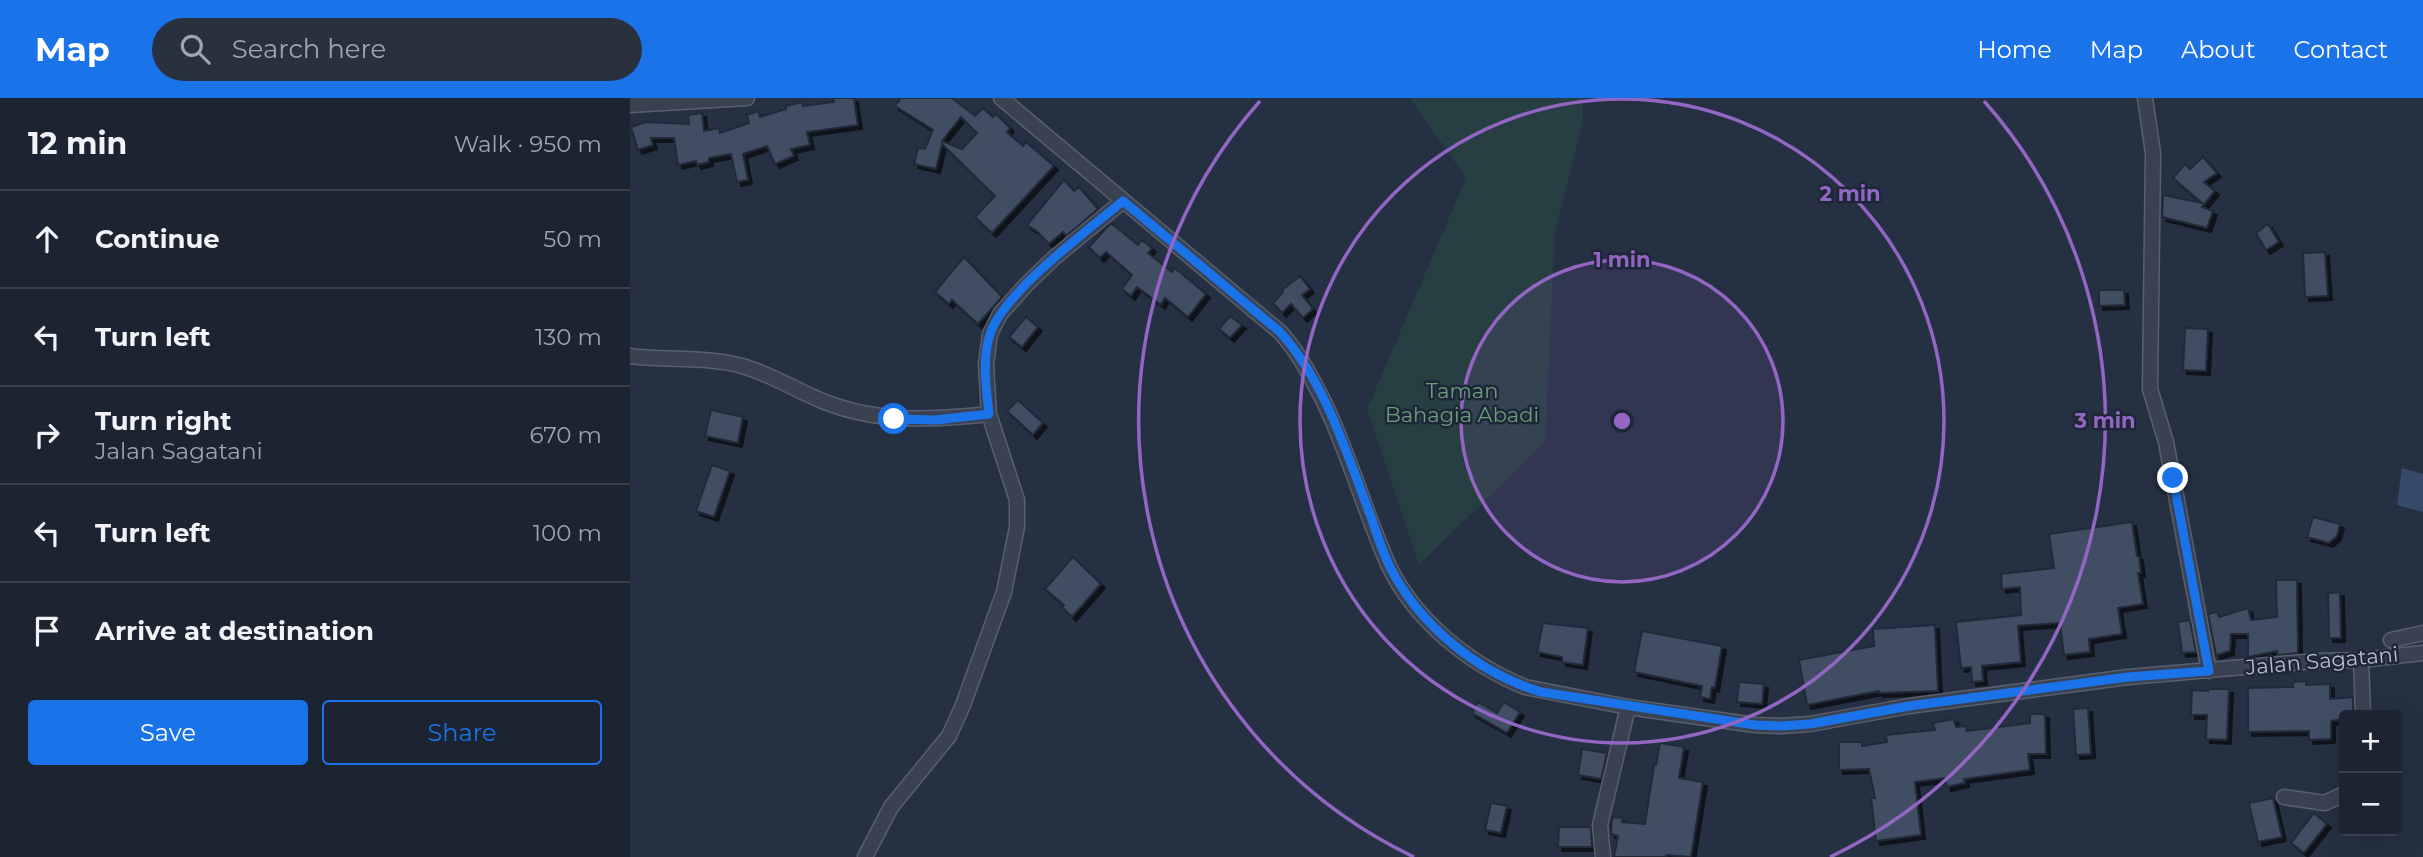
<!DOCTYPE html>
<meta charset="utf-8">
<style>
:root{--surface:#1c2432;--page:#29303e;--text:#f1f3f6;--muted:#a0a4ac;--line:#3a414d;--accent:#1a73e8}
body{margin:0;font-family:Montserrat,sans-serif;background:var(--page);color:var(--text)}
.controls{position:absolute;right:21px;bottom:21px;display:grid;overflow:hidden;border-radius:7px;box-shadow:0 7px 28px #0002}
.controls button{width:63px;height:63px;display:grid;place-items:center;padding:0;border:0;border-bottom:2px solid var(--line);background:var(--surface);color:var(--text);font:35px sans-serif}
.stop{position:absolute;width:21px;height:21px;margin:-16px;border:5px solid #1a73e8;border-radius:50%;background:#fff}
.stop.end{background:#1a73e8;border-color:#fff;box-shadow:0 2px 7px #0008}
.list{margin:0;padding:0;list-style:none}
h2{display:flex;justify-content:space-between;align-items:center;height:91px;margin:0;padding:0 28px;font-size:30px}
h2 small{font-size:23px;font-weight:400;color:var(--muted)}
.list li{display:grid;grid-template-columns:46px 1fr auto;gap:21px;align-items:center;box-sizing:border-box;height:98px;padding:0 28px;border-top:2px solid var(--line)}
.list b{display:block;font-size:26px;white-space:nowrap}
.list p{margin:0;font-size:23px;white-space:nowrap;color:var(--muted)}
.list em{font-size:23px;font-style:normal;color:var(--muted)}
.actions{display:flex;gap:14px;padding:21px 28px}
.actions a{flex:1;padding:16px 0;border:2px solid var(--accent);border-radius:7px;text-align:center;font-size:24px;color:var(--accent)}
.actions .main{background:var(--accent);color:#fff}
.icon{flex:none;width:38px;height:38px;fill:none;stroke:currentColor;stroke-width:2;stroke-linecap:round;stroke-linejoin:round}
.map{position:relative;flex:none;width:1793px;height:759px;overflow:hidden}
header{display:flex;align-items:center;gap:42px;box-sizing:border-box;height:98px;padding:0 35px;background:var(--accent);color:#fff}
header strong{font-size:33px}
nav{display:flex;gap:38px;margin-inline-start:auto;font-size:24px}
.search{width:490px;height:63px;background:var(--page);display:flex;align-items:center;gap:18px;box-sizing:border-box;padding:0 24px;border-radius:38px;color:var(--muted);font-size:26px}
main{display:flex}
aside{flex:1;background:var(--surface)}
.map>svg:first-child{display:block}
</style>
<header>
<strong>Map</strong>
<div class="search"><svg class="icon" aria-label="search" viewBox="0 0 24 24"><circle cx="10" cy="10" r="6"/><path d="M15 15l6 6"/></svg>Search here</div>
<nav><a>Home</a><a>Map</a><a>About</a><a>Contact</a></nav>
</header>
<main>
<aside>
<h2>12 min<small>Walk · 950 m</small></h2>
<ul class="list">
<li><svg class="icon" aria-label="ahead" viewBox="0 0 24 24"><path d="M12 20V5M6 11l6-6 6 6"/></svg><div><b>Continue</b></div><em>50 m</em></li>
<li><svg class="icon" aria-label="left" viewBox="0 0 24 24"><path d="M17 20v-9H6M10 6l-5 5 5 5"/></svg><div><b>Turn left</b></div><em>130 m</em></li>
<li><svg class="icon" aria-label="right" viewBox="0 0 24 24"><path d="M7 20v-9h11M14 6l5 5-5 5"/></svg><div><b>Turn right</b><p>Jalan Sagatani</p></div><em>670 m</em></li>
<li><svg class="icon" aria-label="left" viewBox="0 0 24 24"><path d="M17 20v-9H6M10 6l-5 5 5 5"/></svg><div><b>Turn left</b></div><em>100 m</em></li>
<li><svg class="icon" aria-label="arrive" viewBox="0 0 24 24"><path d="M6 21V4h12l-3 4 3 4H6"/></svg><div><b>Arrive at destination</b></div></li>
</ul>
<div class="actions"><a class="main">Save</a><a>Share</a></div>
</aside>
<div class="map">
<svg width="1793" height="759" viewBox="0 0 1793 759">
<defs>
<filter id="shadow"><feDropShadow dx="4" dy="4" stdDeviation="0" flood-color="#0009"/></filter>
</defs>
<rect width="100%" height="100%" fill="#253042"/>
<!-- green -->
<path fill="#273e43" d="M780 0H953V23L925 134 915 344 789 467 737 311 836 80Z"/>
<!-- water -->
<path fill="#384a6a" d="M1772 370 1793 376V414L1767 407Z"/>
<!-- building -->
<path fill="#414e62" stroke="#202939" stroke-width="2" fill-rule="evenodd" filter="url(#shadow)" d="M203 0H224L228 27 177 34 180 47 161 51 164 58 145 66 137 48 113 56 118 82 107 84 101 56 79 60V64L67 67 66 63 48 67 44 40H21L23 47 8 52 1 29 16 24 59 26 58 17 72 15 74 33 89 30 90 35 119 25 117 17 128 13 130 19 156 11V8L172 4 173 8 204 4Z
M271 0H322L345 18 353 10 363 19 366 16 380 30 377 34 393 48 396 44 424 68 362 135 345 119 365 98 312 46 306 71 284 66 288 50 295 51 303 32 265 8ZM331 19 347 35 332 51 312 43Z
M1573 59 1587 75 1574 84 1585 93 1572 109 1583 113 1577 130 1532 119 1533 97 1572 105 1543 80 1555 66 1560 71Z
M434 82 444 93 449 89 468 111 436 138 433 134 419 146 408 134 397 127Z
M481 125 508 147 512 142 522 150 518 155 542 174 544 170 551 175 576 196 558 219 535 200 531 207 507 189 501 198 492 191 502 177 476 154 470 160 459 149Z
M1638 126 1649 144 1636 152 1626 135Z
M1695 154 1698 198 1675 199 1673 155Z
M334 159 372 199 348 226 322 202 319 206 305 194Z
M670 178 680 191 672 197 683 211 673 220 661 206 652 215 643 205 653 194 652 192Z
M1469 192H1494L1495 207 1469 208Z
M600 218 612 227 600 240 589 231Z
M396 219 408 229 392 249 379 239Z
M1555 230 1578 231 1576 273 1553 272Z
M388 302 413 325 403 337 377 313Z
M81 312 113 319 108 345 75 338Z
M82 367 100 373 84 419 66 413Z
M1683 419 1710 426 1707 438 1699 445 1677 439Z
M1502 424 1507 458H1509L1511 475H1508L1513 506 1488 510 1492 536 1459 541 1460 554 1434 557 1430 525 1388 528 1391 564 1352 568 1353 583 1342 584 1341 569 1331 570 1326 524 1391 517 1390 489 1372 491 1371 476 1424 470 1419 436Z
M443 459 471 486 442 519 432 509 434 507 415 491Z
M1646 482H1667L1668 555 1647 557V553L1618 559V536H1601L1600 553 1586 557 1578 516 1587 514 1589 519 1618 510 1621 522 1647 519Z
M1710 494 1711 540H1699L1698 495Z
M1560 522 1566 554 1552 555 1548 524Z
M913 525 958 530 953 567 932 564V559L907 554Z
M1305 527 1308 593 1249 595V593L1177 607 1169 562 1244 548 1243 531Z
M1012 533 1092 548 1085 590 1082 589 1080 601 1070 599 1072 588 1004 574Z
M1676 583V587L1700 586V601L1723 599V617H1714V621L1701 623V641L1679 642V633L1618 634V590L1663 589V584Z
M1109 584 1134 586 1132 606 1107 604Z
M1578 591H1599L1597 642 1576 641 1577 617H1561L1562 592 1578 593Z
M848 604 867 615 874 604 890 614 877 635 842 615Z
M1458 610 1461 656 1446 657 1443 611Z
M1400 616H1415L1416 656H1398L1400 672 1334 681 1335 685 1317 689 1315 680 1285 684 1291 737 1246 743 1241 700H1245L1239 671 1209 672V644H1232V648L1257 644 1256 637 1305 632 1303 625 1324 621 1326 629 1336 628 1337 633 1400 625Z
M1030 645 1054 649 1049 680 1073 684 1061 759 1037 757 1036 759H984L988 738 981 736 982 719 993 720 992 724 1015 726 1024 667H1026Z
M952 651 977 655 971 681 948 677Z
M1643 700 1652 739 1628 744 1619 705Z
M861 705 877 708 871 735 855 732Z
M1684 715 1697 726 1674 755 1661 745Z
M929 729H961L962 749H928Z"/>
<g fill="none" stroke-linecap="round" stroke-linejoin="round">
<defs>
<path id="minor" d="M371 0 650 234C669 255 680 277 693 302 719 355 734 412 758 466 784 522 839 566 895 589L998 609 1125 627 1151 628 1180 626 1279 608 1498 579 1685 563 1731 562 1793 555
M1515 0 1523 55 1520 291 1536 344 1579 573
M0 7 117 0
M0 258C36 263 76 258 112 268 141 276 167 293 195 304 248 325 303 322 359 316
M1761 542 1793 535
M1731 562 1733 617
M1654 699 1695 705 1714 696
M235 759 261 709 319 638 333 607 374 494 387 429V402L359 316 356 267 360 236 370 216 396 187 425 159 493 103
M973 759 970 727 998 609"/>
</defs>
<!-- minor casing -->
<use href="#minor" stroke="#58606f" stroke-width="17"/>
<!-- minor -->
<use href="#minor" stroke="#3a4252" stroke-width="14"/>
</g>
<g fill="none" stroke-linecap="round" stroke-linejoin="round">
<!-- route -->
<path stroke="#1a73e8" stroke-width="9" d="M264 321 305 322 359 316C356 290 352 261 360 236 374 194 458 132 493 103L650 234C696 285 717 357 741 419 747 436 752 453 760 469 790 528 848 575 911 594L1125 627 1151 628 1180 626 1279 608 1498 579 1579 573 1543 380"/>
</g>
<!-- distance rings -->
<circle cx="992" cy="323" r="161" fill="#9366c4" fill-opacity=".12"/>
<g fill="none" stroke="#9366c4" stroke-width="3.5">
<circle cx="992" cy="323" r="161"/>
<circle cx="992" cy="323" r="322"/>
<path d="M784 759A483 483 0 0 1 630 3M1354 3A483 483 0 0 1 1200 759"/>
</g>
<g text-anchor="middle" stroke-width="5" stroke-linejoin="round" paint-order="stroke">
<!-- park labels -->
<g font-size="21" fill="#6d9e7b" stroke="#1e2737">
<text x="832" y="300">Taman<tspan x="832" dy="24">Bahagia Abadi</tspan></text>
</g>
<!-- street labels -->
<g font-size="21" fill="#b7becc" stroke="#1e2737">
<text transform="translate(1692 563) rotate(-5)" y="7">Jalan Sagatani</text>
</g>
</g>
<circle cx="992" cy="323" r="10" fill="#9366c4" stroke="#1e2737" stroke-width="3.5"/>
<g font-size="21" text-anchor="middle" font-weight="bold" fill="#9366c4" stroke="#1e2737" stroke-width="5" stroke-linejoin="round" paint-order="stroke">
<text x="1220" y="103">2 min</text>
<text x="992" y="169">1 min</text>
<text x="1475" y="330">3 min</text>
</g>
</svg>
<div class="controls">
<button>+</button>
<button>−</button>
</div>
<div class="stop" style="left:264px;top:321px"></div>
<div class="stop end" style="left:1543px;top:380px"></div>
</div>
</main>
